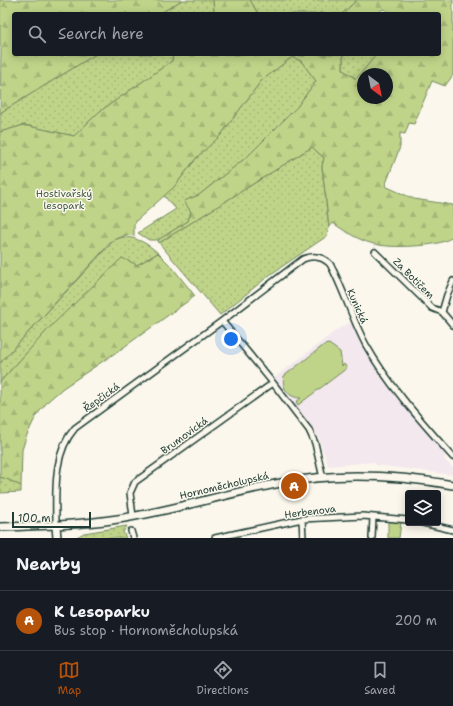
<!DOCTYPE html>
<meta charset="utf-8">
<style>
:root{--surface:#171b24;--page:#242831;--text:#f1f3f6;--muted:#9ea1a6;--line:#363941;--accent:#b45309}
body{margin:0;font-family:"Shantell Sans",sans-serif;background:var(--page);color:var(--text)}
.controls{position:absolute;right:12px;bottom:12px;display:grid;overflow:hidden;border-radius:4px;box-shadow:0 2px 10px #0003}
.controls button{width:36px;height:36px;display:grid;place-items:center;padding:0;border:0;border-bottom:1px solid var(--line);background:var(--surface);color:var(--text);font:20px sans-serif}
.compass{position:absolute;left:357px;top:68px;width:36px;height:36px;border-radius:50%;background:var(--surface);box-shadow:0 2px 10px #0003;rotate:148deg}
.scale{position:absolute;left:12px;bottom:10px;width:79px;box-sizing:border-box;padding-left:4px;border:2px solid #1f3d34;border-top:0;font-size:11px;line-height:14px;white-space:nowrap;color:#1f3d34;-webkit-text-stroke:3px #fbf7ec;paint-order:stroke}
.you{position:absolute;left:231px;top:339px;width:14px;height:14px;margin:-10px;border:3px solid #fff;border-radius:50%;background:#1a73e8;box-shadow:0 0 0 6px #1a73e833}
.badge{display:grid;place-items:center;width:26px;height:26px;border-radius:50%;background:var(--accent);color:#fff;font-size:13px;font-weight:700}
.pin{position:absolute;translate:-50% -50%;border:2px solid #fff;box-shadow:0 1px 4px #0006}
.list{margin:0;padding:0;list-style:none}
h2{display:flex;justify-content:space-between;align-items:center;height:52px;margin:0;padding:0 16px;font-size:17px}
h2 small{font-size:13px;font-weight:400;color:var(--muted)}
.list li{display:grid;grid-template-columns:26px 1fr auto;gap:12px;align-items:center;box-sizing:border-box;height:60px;padding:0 16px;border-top:1px solid var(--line)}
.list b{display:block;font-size:15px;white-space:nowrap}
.list p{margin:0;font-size:13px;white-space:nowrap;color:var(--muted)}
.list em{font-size:13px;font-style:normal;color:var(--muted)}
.icon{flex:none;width:22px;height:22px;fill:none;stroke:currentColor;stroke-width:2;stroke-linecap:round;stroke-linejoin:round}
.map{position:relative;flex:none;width:453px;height:538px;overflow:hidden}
.search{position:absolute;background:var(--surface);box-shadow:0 2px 10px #0003;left:12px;right:12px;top:12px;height:44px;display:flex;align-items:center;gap:10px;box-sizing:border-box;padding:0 14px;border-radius:4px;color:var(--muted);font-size:15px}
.sheet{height:112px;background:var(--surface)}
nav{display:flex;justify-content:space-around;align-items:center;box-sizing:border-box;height:56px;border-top:1px solid var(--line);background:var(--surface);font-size:11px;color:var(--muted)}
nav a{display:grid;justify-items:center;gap:2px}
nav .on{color:var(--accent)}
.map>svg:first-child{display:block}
</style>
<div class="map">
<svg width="453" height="538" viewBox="0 0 453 538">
<defs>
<pattern id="grass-dots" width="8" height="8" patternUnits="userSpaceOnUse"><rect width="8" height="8" fill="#c0d489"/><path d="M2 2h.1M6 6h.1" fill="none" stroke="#a5b777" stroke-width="1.8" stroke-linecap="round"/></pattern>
<pattern id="forest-firs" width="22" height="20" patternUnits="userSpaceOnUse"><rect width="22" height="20" fill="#c0d489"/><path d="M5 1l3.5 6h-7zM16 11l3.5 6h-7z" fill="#a5b777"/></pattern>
</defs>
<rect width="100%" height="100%" fill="#fbf7ec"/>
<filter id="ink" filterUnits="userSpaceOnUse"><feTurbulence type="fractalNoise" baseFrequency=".025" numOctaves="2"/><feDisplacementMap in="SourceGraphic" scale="8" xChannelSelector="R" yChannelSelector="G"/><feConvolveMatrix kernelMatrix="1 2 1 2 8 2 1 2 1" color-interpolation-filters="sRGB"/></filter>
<g filter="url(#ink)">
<!-- built -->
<path fill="#f3e8ee" d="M351 322 377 369 398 397 447 454 444 459 453 468V475L376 465 374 462 328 466 319 439 311 426 274 378 338 329Z"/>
<!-- grass -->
<path fill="url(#grass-dots)" stroke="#70885e" d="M182 0H213L214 11 210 14H159Z
M250 0H357L342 14H322L321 12 318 14H258Z
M96 54H173L172 61 99 112 74 136 24 125 0 132V113Z
M343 54H377L357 79 343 70Z
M292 57 301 61 316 81 297 107 248 156 199 195 185 201 191 212 188 221 158 240H149L138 233 176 209 163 195 174 187 202 151 220 136 261 81Z
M312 147 324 158 322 166 329 228 327 236 271 274 220 315 159 243Z
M123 237C137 237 148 244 158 253L137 265 51 326 0 382V363L114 240Z
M0 477 7 479 21 486V492L0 493Z
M127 526 123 532 126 538H75L84 533Z"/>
<!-- forest -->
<path fill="url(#forest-firs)" stroke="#70885e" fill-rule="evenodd" d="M0 0H182L159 14H14V54H96L0 113 1 47 0 45Z
M213 0H250L258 14H210L214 11Z
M357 0H453V75L445 86 432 81 414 124 409 123 405 134 400 133V147L385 186 414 199 453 205V237C442 244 427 245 414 246 377 248 363 244 333 223L329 228 322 166 324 158 312 147 159 243 158 240 188 221 191 212 184 201 199 195 248 156 297 107 316 81 301 61 292 57 261 81 220 136 197 157 174 187 137 220 134 225V236L127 235 113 240 0 363V132L24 125 74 136 99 112 172 61 173 54H302L304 56V54H343V70L356 79 377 54H439V14H395L383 9 377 14H342ZM363 74H387V98H363Z
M158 253 172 267 195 296 124 347 63 388 48 401 36 416 26 437 22 450 21 486 7 479 0 477V382L51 326 122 258 137 265Z"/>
<!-- park -->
<path fill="#c0d489" stroke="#70885e" d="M329 344 340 352 342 366 344 364 347 368 298 405 296 402 301 398C289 398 281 388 284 376L324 345Z
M388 521 401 522 399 538H388Z"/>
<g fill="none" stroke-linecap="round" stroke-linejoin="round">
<defs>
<path id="street" d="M375 252 432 308 442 312 453 325
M442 312 447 295 453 281
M222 321 273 383 309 430 315 443 323 478
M133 516 130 493 135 482 273 383
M302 519 303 538
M423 523 453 530
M56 526C56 493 52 454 75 428L222 321 303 259C313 255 322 256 330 264 344 290 352 319 366 345 389 386 422 422 453 457
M131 531 133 538
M215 538 302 519 363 516 408 520
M372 538 373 517"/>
<path id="secondary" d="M56 526 57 538
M0 527C40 526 79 525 118 519 173 511 226 493 281 483 337 472 397 475 453 485"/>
</defs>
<!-- street casing -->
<use href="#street" stroke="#1f3d34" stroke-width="8"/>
<!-- secondary casing -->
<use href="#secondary" stroke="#1f3d34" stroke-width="10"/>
<!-- street -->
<use href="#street" stroke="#fbf7ec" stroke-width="5"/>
<!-- secondary -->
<use href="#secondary" stroke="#fbf7ec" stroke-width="7"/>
</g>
</g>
<g text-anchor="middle" stroke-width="3" stroke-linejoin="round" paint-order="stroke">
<!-- park labels -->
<g font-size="10" fill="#3f5b45" stroke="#fbf7ec">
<text x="64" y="197">Hostivařský<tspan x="64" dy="12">lesopark</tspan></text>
</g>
<!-- street labels -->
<g font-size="10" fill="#1f3d34" stroke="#fbf7ec">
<text transform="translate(414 278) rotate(45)" y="4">Za Botičem</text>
<text transform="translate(358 306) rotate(66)" y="4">Kunická</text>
<text transform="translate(101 397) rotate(-36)" y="4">Řepčická</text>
<text transform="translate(184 435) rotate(-36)" y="4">Brumovická</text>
<text transform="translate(224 485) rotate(-13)" y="4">Hornoměcholupská</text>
<text transform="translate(310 511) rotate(-7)" y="4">Herbenova</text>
</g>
</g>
</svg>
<div class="controls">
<button><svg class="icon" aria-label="layers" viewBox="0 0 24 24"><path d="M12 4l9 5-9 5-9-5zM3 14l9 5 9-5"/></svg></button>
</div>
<svg class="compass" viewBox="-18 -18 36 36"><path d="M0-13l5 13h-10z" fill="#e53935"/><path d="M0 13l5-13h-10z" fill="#9ea1a6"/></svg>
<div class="scale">100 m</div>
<div class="you"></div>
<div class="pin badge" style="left:294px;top:486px">A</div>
<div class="search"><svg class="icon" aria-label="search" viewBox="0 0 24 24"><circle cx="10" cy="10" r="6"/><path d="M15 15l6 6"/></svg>Search here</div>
</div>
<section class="sheet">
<h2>Nearby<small></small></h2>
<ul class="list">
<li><span class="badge">A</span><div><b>K Lesoparku</b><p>Bus stop · Hornoměcholupská</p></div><em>200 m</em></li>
</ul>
</section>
<nav>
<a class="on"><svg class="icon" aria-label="map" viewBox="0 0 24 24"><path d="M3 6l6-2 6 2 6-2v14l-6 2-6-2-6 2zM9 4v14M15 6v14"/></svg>Map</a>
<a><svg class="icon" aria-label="directions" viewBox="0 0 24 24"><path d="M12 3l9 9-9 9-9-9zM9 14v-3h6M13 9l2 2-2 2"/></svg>Directions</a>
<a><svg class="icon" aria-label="saved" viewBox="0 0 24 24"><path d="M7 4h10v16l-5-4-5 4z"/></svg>Saved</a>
</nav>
